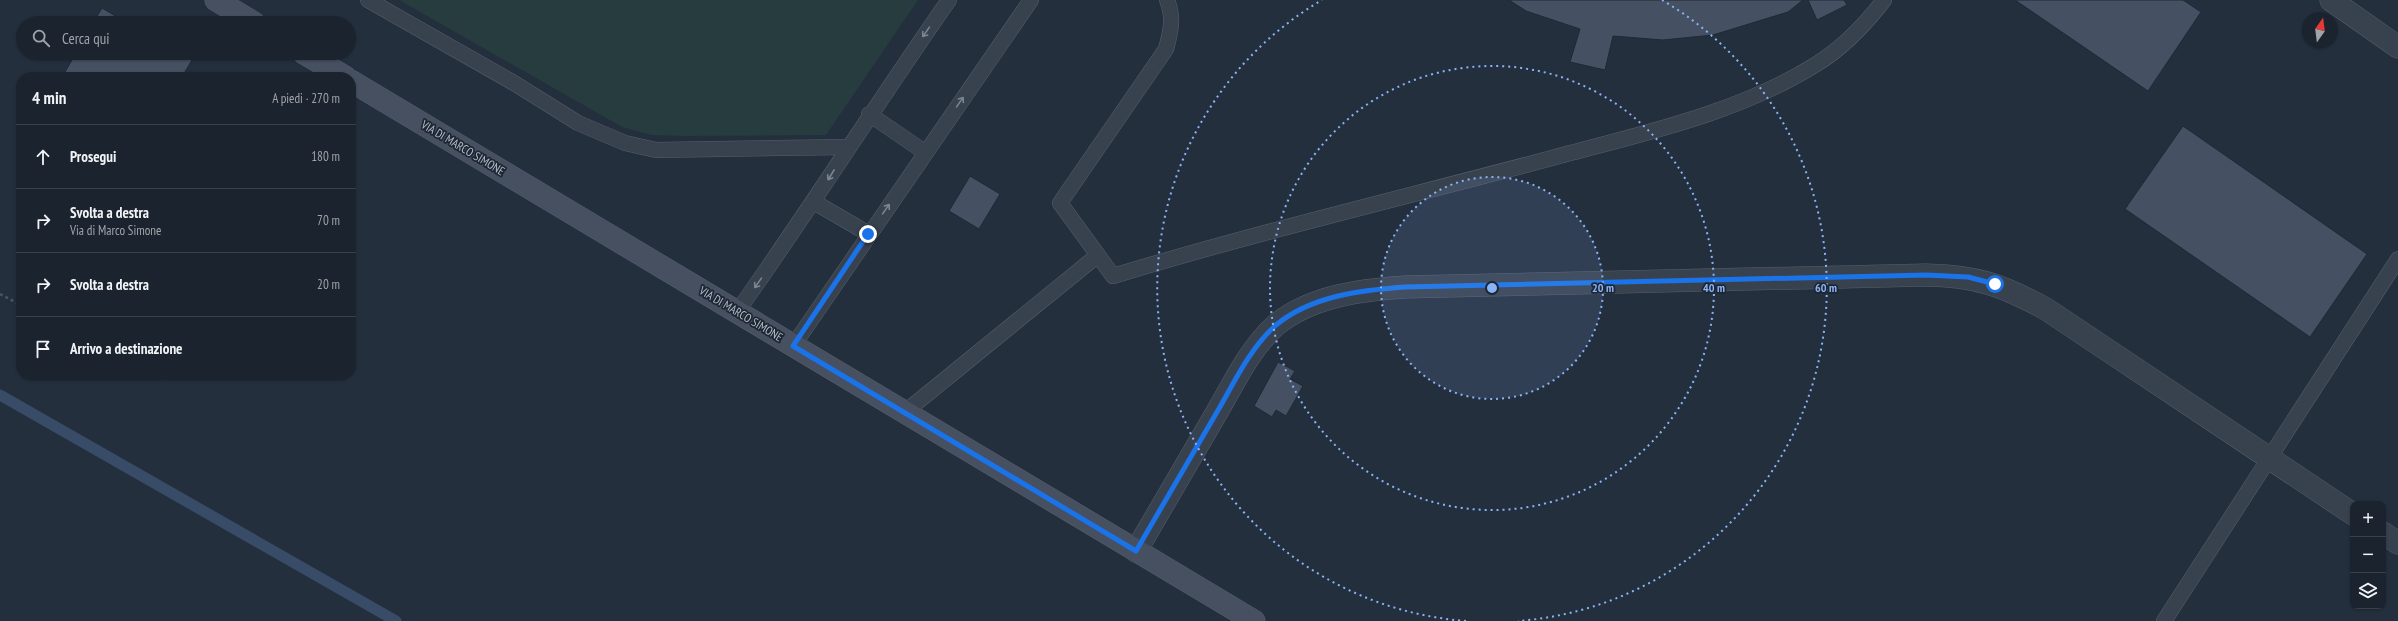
<!DOCTYPE html>
<html lang="it">
<meta charset="utf-8">
<style>
:root{--surface:#1b232e;--page:#242b36;--text:#f1f3f6;--muted:#a0a4aa;--line:#39404a}
body{margin:0;font-family:"PT Sans Narrow",sans-serif;background:var(--page);color:var(--text)}
.controls{position:absolute;right:12px;bottom:12px;display:grid;overflow:hidden;border-radius:8px;box-shadow:0 1px 3px #0004}
.controls button{width:36px;height:36px;display:grid;place-items:center;padding:0;border:0;border-bottom:1px solid var(--line);background:var(--surface);color:var(--text);font:20px sans-serif}
.compass{position:absolute;left:2302px;top:12px;width:36px;height:36px;border-radius:50%;background:var(--surface);box-shadow:0 1px 3px #0004;rotate:14deg}
.stop{position:absolute;width:12px;height:12px;margin:-9px;border:3px solid #1a73e8;border-radius:50%;background:#fff}
.stop.end{background:#1a73e8;border-color:#fff;box-shadow:0 1px 4px #0008}
.list{margin:0;padding:0;list-style:none}
h2{display:flex;justify-content:space-between;align-items:center;height:52px;margin:0;padding:0 16px;font-size:17px}
h2 small{font-size:13px;font-weight:400;color:var(--muted)}
.list li{display:grid;grid-template-columns:26px 1fr auto;gap:12px;align-items:center;box-sizing:border-box;height:64px;padding:0 16px;border-top:1px solid var(--line)}
.list b{display:block;font-size:15px;white-space:nowrap}
.list p{margin:0;font-size:13px;white-space:nowrap;color:var(--muted)}
.list em{font-size:13px;font-style:normal;color:var(--muted)}
.icon{flex:none;width:22px;height:22px;fill:none;stroke:currentColor;stroke-width:2;stroke-linecap:round;stroke-linejoin:round}
.map{position:relative;flex:none;width:2398px;height:621px;overflow:hidden}
.search{position:absolute;background:var(--surface);box-shadow:0 1px 3px #0004;left:16px;top:16px;width:340px;height:44px;display:flex;align-items:center;gap:10px;box-sizing:border-box;padding:0 14px;border-radius:22px;color:var(--muted);font-size:15px}
.panel{position:absolute;background:var(--surface);box-shadow:0 1px 3px #0004;left:16px;top:72px;width:340px;height:308px;border-radius:16px}
.map>svg:first-child{display:block}
</style>
<div class="map">
<svg width="2398" height="621" viewBox="0 0 2398 621">
<rect width="100%" height="100%" fill="#242f3e"/>
<!-- green -->
<path fill="#263c3f" d="M399 0H918L826 135 684 136 651 135 622 127Z"/>
<g fill="none" stroke-linecap="round" stroke-linejoin="round">
<!-- stream -->
<path stroke="#394c67" stroke-width="11" d="M0 395 396 621"/>
</g>
<!-- building -->
<path fill="#455162" stroke="#1f2835" d="M1509 0H1803L1788 12 1713 35 1663 40 1613 36 1605 70 1570 62 1580 29 1526 11Z
M1808 0H1844L1847 5 1817 20Z
M2015 0H2183L2201 12 2148 91Z
M102 8 127 23H93Z
M76 53H180L192 60 182 77H62Z
M2183 126 2367 254 2310 337 2125 209Z
M970 176 1000 194 979 229 949 211Z
M1278 362 1295 371 1290 379 1303 386 1286 416 1276 410 1272 417 1254 406Z"/>
<g fill="none" stroke-linecap="round" stroke-linejoin="round">
<defs>
<path id="lane" d="M368 0 514 83 578 123 625 143 656 150 848 147
M1167 0C1174 17 1171 31 1166 49L1060 203 1113 276C1258 232 1406 197 1552 158 1640 134 1736 114 1815 65 1843 48 1864 26 1884 0
M869 114 926 153
M814 202 869 234
M737 312C810 209 877 103 949 0
M793 346 1031 0
M905 412 1098 255
M2164 621 2398 259"/>
<path id="street" d="M2331 0 2398 47
M2383 533 2398 543
M1136 551C1163 505 1190 458 1217 412 1234 383 1250 348 1276 325 1311 296 1361 290 1405 287L1926 275C1977 276 2002 285 2046 309L2353 514"/>
<path id="secondary" d="M216 0 254 23
M304 53 345 77
M351 81 1254 621"/>
</defs>
<!-- lane casing -->
<use href="#lane" stroke="#565f6c" stroke-width="16"/>
<!-- street casing -->
<use href="#street" stroke="#565f6c" stroke-width="23"/>
<!-- secondary casing -->
<use href="#secondary" stroke="#565f6c" stroke-width="23"/>
<!-- path -->
<path stroke="#44595c" stroke-width="2.5" stroke-dasharray="3 3" stroke-linecap="butt" d="M0 294 21 305
M158 375 167 380"/>
<!-- lane -->
<use href="#lane" stroke="#38414e" stroke-width="15"/>
<!-- street -->
<use href="#street" stroke="#38414e" stroke-width="22"/>
<!-- secondary -->
<use href="#secondary" stroke="#465061" stroke-width="22"/>
</g>
<!-- one-way arrows -->
<defs><path id="oneway-shaft" d="M-6 0H5M1.5-3L5.5 0L1.5 3" fill="none" stroke-width="1.6" stroke-linecap="round" stroke-linejoin="round"/></defs>
<g stroke="#7c8592">
<use href="#oneway-shaft" transform="translate(926 32) rotate(125)"/>
<use href="#oneway-shaft" transform="translate(960 102) rotate(-55)"/>
<use href="#oneway-shaft" transform="translate(831 175) rotate(122)"/>
<use href="#oneway-shaft" transform="translate(886 209) rotate(-55)"/>
<use href="#oneway-shaft" transform="translate(758 283) rotate(125)"/>
</g>
<g fill="none" stroke-linecap="round" stroke-linejoin="round">
<!-- route -->
<path stroke="#1a73e8" stroke-width="5" d="M868 234 793 346 1136 551C1163 504 1190 458 1217 412 1234 383 1250 348 1276 325 1311 296 1361 290 1405 287L1926 275 1968 277 1995 284"/>
</g>
<!-- distance rings -->
<circle cx="1492" cy="288" r="111" fill="#8ab4f8" fill-opacity=".12"/>
<g fill="none" stroke="#8ab4f8" stroke-width="2" stroke-dasharray="2 4">
<circle cx="1492" cy="288" r="111"/>
<circle cx="1492" cy="288" r="222"/>
<path d="M1466 621A334 334 0 0 1 1322 0M1662 0A334 334 0 0 1 1518 621"/>
</g>
<g text-anchor="middle" stroke-width="3.5" stroke-linejoin="round" paint-order="stroke">
<!-- street labels -->
<g font-size="12" fill="#b4bcc9" stroke="#1d2633">
<text transform="translate(463 148) rotate(31)" y="4">VIA DI MARCO SIMONE</text>
<text transform="translate(741 314) rotate(31)" y="4">VIA DI MARCO SIMONE</text>
</g>
</g>
<circle cx="1492" cy="288" r="6" fill="#8ab4f8" stroke="#1d2633" stroke-width="2"/>
<g font-size="12" text-anchor="middle" font-weight="bold" fill="#8ab4f8" stroke="#1d2633" stroke-width="3.5" stroke-linejoin="round" paint-order="stroke">
<text x="1603" y="292">20 m</text>
<text x="1714" y="292">40 m</text>
<text x="1826" y="292">60 m</text>
</g>
</svg>
<div class="controls">
<button>+</button>
<button>−</button>
<button><svg class="icon" aria-label="layers" viewBox="0 0 24 24"><path d="M12 4l9 5-9 5-9-5zM3 14l9 5 9-5"/></svg></button>
</div>
<svg class="compass" viewBox="-18 -18 36 36"><path d="M0-13l5 13h-10z" fill="#e53935"/><path d="M0 13l5-13h-10z" fill="#a0a4aa"/></svg>
<div class="stop" style="left:1995px;top:284px"></div>
<div class="stop end" style="left:868px;top:234px"></div>
<div class="search"><svg class="icon" aria-label="search" viewBox="0 0 24 24"><circle cx="10" cy="10" r="6"/><path d="M15 15l6 6"/></svg>Cerca qui</div>
<section class="panel">
<h2>4 min<small>A piedi · 270 m</small></h2>
<ul class="list">
<li><svg class="icon" aria-label="ahead" viewBox="0 0 24 24"><path d="M12 20V5M6 11l6-6 6 6"/></svg><div><b>Prosegui</b></div><em>180 m</em></li>
<li><svg class="icon" aria-label="right" viewBox="0 0 24 24"><path d="M7 20v-9h11M14 6l5 5-5 5"/></svg><div><b>Svolta a destra</b><p>Via di Marco Simone</p></div><em>70 m</em></li>
<li><svg class="icon" aria-label="right" viewBox="0 0 24 24"><path d="M7 20v-9h11M14 6l5 5-5 5"/></svg><div><b>Svolta a destra</b></div><em>20 m</em></li>
<li><svg class="icon" aria-label="arrive" viewBox="0 0 24 24"><path d="M6 21V4h12l-3 4 3 4H6"/></svg><div><b>Arrivo a destinazione</b></div></li>
</ul>
</section>
</div>
